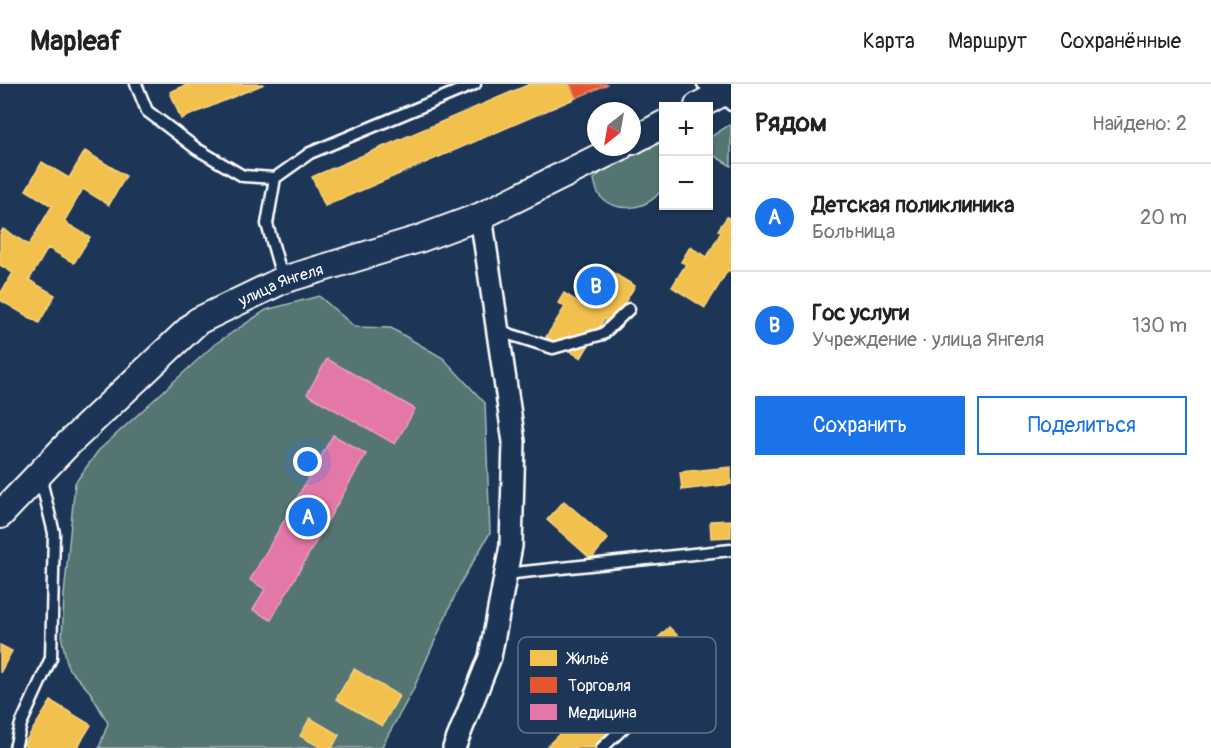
<!DOCTYPE html>
<html lang="ru">
<meta charset="utf-8">
<style>
:root{--surface:#fff;--page:#f6f6f6;--text:#222;--muted:#767676;--line:#e0e0e0;--accent:#1a73e8}
body{margin:0;font-family:Pangolin,sans-serif;background:var(--page);color:var(--text)}
.controls{position:absolute;right:18px;top:18px;display:grid;overflow:hidden;border-radius:0px;box-shadow:0 2px 4px #0004}
.controls button{width:54px;height:54px;display:grid;place-items:center;padding:0;border:0;border-bottom:2px solid var(--line);background:var(--surface);color:var(--text);font:30px sans-serif}
.compass{position:absolute;left:587px;top:18px;width:54px;height:54px;border-radius:50%;background:var(--surface);box-shadow:0 2px 4px #0004;rotate:211deg}
.you{position:absolute;left:308px;top:378px;width:21px;height:21px;margin:-15px;border:4px solid #fff;border-radius:50%;background:#1a73e8;box-shadow:0 0 0 9px #1a73e833}
.badge{display:grid;place-items:center;width:39px;height:39px;border-radius:50%;background:var(--accent);color:#fff;font-size:20px;font-weight:700}
.pin{position:absolute;translate:-50% -50%;border:3px solid #fff;box-shadow:0 2px 6px #0006}
.list{margin:0;padding:0;list-style:none}
h2{display:flex;justify-content:space-between;align-items:center;height:78px;margin:0;padding:0 24px;font-size:26px}
h2 small{font-size:20px;font-weight:400;color:var(--muted)}
.list li{display:grid;grid-template-columns:39px 1fr auto;gap:18px;align-items:center;box-sizing:border-box;height:108px;padding:0 24px;border-top:2px solid var(--line)}
.list b{display:block;font-size:22px;white-space:nowrap}
.list p{margin:0;font-size:20px;white-space:nowrap;color:var(--muted)}
.list em{font-size:20px;font-style:normal;color:var(--muted)}
.actions{display:flex;gap:12px;padding:18px 24px}
.actions a{flex:1;padding:14px 0;border:2px solid var(--accent);border-radius:0px;text-align:center;font-size:21px;color:var(--accent)}
.actions .main{background:var(--accent);color:#fff}
.map{position:relative;flex:none;width:731px;height:664px;overflow:hidden}
header{display:flex;align-items:center;gap:36px;box-sizing:border-box;height:84px;padding:0 30px;background:var(--surface);border-bottom:2px solid var(--line)}
header strong{font-size:28px}
nav{display:flex;gap:33px;margin-inline-start:auto;font-size:21px}
main{display:flex}
aside{flex:1;background:var(--surface)}
.map>svg:first-child{display:block}
</style>
<header>
<strong>Mapleaf</strong>
<nav><a>Карта</a><a>Маршрут</a><a>Сохранённые</a></nav>
</header>
<main>
<div class="map">
<svg width="731" height="664" viewBox="0 0 731 664">
<rect width="100%" height="100%" fill="#1d3557"/>
<filter id="ink" filterUnits="userSpaceOnUse"><feTurbulence type="fractalNoise" baseFrequency=".0167" numOctaves="2"/><feDisplacementMap in="SourceGraphic" scale="12" xChannelSelector="R" yChannelSelector="G"/><feConvolveMatrix kernelMatrix="1 2 1 2 8 2 1 2 1" color-interpolation-filters="sRGB"/></filter>
<g filter="url(#ink)">
<!-- green -->
<path fill="#547473" stroke="#aabab9" stroke-width="1.5" d="M729 41 731 42V82L708 68 709 54Z
M663 58C663 70 667 89 663 101 654 128 610 131 598 109 596 105 595 99 594 95L609 81Z
M319 212 355 243 391 244 443 274 485 319 490 449 461 498 413 606 381 664H99L108 639 90 608 68 584 62 556 64 511 75 399 98 367 215 260 266 226Z"/>
<!-- homes -->
<path fill="#f2c14e" stroke="#f6d483" stroke-width="1.5" d="M189 0H264L181 35 170 8Z
M530 0H570L576 14 325 122 312 93Z
M85 67 126 92 109 121 83 105 64 138 90 153 74 179 48 164 29 196 55 211 39 239 0 216V210L13 189 0 181V150L3 145 29 161 52 122 26 106 42 78 69 94Z
M727 133 731 135V188L728 186 705 224 672 203 686 180 681 178 690 163 707 173 721 148 718 146Z
M600 181 635 202 620 226 626 230 618 243 604 235 581 274 546 253 565 223 558 219 564 209 583 221 596 198 593 196Z
M731 383V400L682 406 680 388Z
M564 417 608 455 591 475 547 436Z
M731 436V453L711 454 710 437Z
M669 543 693 567 594 664H545Z
M0 561 12 567 0 589Z
M354 585 399 612 382 642 336 615Z
M51 617 91 641 77 664H29L23 661Z
M310 634 339 651 332 664H322L300 652Z"/>
<!-- shops -->
<path fill="#e4572e" stroke="#ec896d" stroke-width="1.5" d="M570 0H608L576 14Z"/>
<!-- health -->
<path fill="#e377a8" stroke="#eba0c2" stroke-width="1.5" d="M327 275 415 325 395 360 307 310Z
M333 351 366 370 271 536 253 526 265 505 250 496Z"/>
<g fill="none" stroke-linecap="round" stroke-linejoin="round">
<defs>
<path id="service" d="M136 0 147 27 197 65 243 92 275 94 310 69 475 0
M703 0 724 12 731 21
M275 94 267 140 283 196
M499 247 553 264 603 250 629 225
M505 490 731 466
M15 664 21 640 51 574 54 449 40 392
M602 664 696 575"/>
<path id="minor" d="M454 664 490 573 511 462 514 358 481 132"/>
<g id="tertiary">
<path d="M698 22 731 4"/>
<path d="M632 57 664 40"/>
<path id="s1" d="M0 431 68 360 198 237 283 196 419 155 481 132 620 63"/>
</g>
</defs>
<!-- service casing -->
<use href="#service" stroke="#fff" stroke-width="15"/>
<!-- minor casing -->
<use href="#minor" stroke="#fff" stroke-width="26"/>
<!-- tertiary casing -->
<use href="#tertiary" stroke="#fff" stroke-width="30"/>
<!-- service -->
<use href="#service" stroke="#1d3557" stroke-width="10"/>
<!-- minor -->
<use href="#minor" stroke="#1d3557" stroke-width="21"/>
<!-- tertiary -->
<use href="#tertiary" stroke="#1d3557" stroke-width="26"/>
</g>
</g>
<g text-anchor="middle" stroke-width="6" stroke-linejoin="round" paint-order="stroke">
<!-- street labels -->
<g font-size="16" fill="#fff" stroke="#1d3557">
<text dy="6" stroke="none"><textPath href="#s1" startOffset="368">улица Янгеля</textPath></text>
</g>
</g>
<!-- legend -->
<rect x="518" y="553" width="198" height="96" rx="9" fill="#1d3557" stroke="#617289" stroke-width="1.5"/>
<rect x="530" y="566" width="27" height="16" fill="#f2c14e"/>
<rect x="530" y="593" width="27" height="16" fill="#e4572e"/>
<rect x="530" y="620" width="27" height="16" fill="#e377a8"/>
<g font-size="16" fill="#fff">
<text x="568" y="580">Жильё</text>
<text x="568" y="607">Торговля</text>
<text x="568" y="634">Медицина</text>
</g>
</svg>
<div class="controls">
<button>+</button>
<button>−</button>
</div>
<svg class="compass" viewBox="-18 -18 36 36"><path d="M0-13l5 13h-10z" fill="#e53935"/><path d="M0 13l5-13h-10z" fill="#767676"/></svg>
<div class="you"></div>
<div class="pin badge" style="left:308px;top:433px">A</div>
<div class="pin badge" style="left:596px;top:202px">B</div>
</div>
<aside>
<h2>Рядом<small>Найдено: 2</small></h2>
<ul class="list">
<li><span class="badge">A</span><div><b>Детская поликлиника</b><p>Больница</p></div><em>20 m</em></li>
<li><span class="badge">B</span><div><b>Гос услуги</b><p>Учреждение · улица Янгеля</p></div><em>130 m</em></li>
</ul>
<div class="actions"><a class="main">Сохранить</a><a>Поделиться</a></div>
</aside>
</main>
